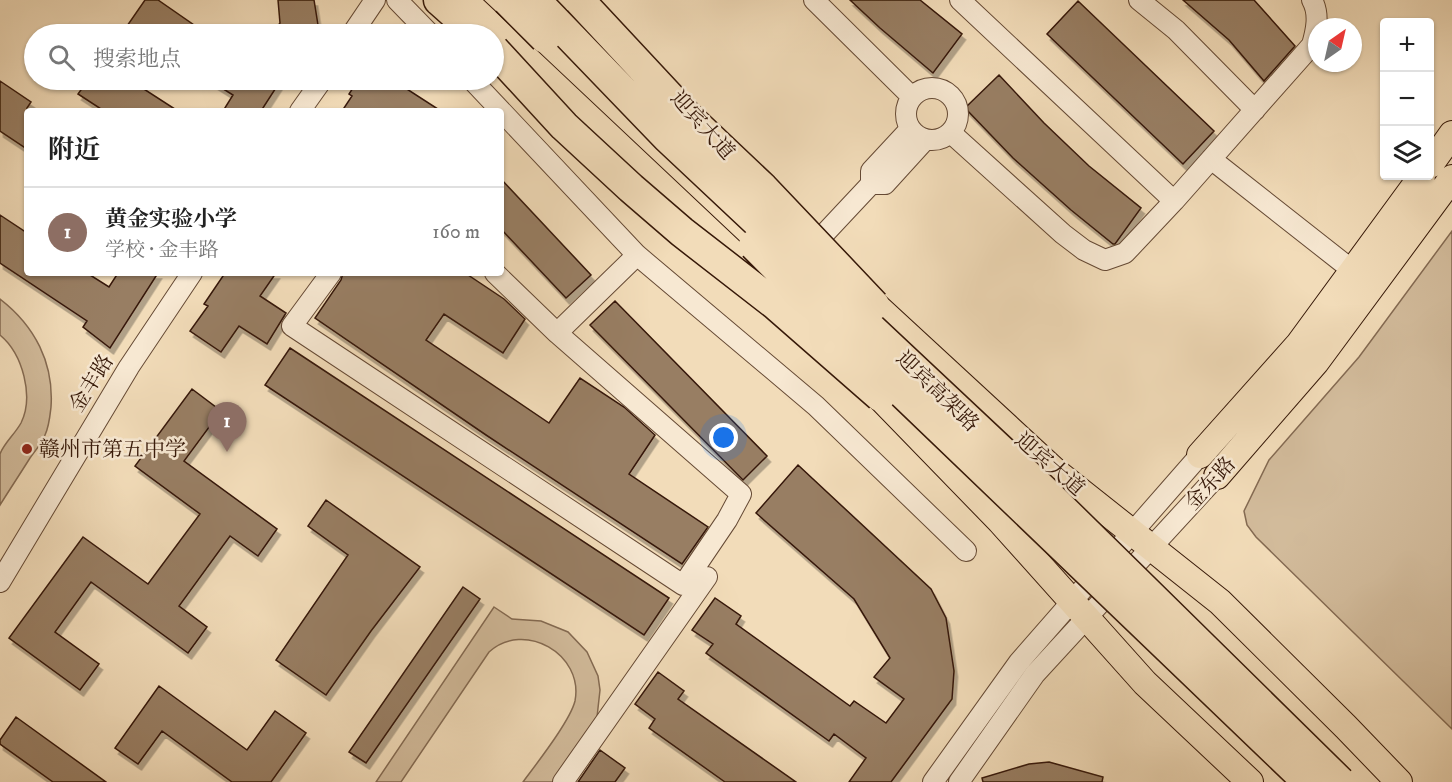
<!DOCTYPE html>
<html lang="zh">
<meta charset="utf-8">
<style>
:root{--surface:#fff;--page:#f2f2f2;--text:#222;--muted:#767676;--line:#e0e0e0;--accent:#111827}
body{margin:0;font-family:"IM FELL DW Pica","Noto Serif SC",serif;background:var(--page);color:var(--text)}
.controls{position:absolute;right:18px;top:18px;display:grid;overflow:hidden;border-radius:6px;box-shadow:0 2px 4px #0004}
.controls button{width:54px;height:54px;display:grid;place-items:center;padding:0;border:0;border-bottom:2px solid var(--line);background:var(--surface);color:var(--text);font:30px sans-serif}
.compass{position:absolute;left:1308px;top:18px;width:54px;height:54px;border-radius:50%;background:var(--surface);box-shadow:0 2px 4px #0004;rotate:34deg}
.you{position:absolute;left:724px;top:438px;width:21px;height:21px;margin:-15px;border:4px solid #fff;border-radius:50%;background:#1a73e8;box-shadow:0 0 0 9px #1a73e833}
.badge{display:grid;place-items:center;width:39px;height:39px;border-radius:50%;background:var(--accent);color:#fff;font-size:20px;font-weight:700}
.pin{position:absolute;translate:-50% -50px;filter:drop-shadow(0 2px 3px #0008)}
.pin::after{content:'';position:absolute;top:32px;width:21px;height:18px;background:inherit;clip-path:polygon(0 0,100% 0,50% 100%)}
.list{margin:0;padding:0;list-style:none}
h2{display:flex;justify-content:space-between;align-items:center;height:78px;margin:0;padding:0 24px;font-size:26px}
h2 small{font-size:20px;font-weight:400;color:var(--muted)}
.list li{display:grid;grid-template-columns:39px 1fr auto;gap:18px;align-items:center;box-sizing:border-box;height:90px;padding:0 24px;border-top:2px solid var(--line)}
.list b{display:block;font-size:22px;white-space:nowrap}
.list p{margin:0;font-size:20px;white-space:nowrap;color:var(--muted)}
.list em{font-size:20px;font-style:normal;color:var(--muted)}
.icon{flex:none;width:33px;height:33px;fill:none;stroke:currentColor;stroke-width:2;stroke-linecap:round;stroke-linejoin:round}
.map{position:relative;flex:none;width:1452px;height:782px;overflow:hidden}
.search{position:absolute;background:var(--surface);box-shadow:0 2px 4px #0004;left:24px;top:24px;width:480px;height:66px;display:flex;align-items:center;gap:15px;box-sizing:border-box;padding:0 21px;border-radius:33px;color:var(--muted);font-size:22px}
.panel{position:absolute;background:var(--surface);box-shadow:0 2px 4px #0004;left:24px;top:108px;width:480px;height:168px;border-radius:6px}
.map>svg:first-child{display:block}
</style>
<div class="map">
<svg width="1452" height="782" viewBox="0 0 1452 782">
<defs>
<filter id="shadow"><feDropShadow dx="3.5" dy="6" stdDeviation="0" flood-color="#0004"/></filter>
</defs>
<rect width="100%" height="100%" fill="#f2dcb9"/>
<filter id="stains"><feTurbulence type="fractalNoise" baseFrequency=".00333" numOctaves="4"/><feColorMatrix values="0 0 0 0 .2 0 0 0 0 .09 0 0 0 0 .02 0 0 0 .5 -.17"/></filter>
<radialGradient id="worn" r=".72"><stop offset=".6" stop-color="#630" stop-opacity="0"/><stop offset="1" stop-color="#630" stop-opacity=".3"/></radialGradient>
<!-- green -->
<path fill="#d2bb9b" stroke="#846a52" stroke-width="1.5" d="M1452 231V729L1256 537 1247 525 1244 511 1269 460 1359 357Z
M0 299C35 326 54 363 51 407 50 416 49 427 45 435 42 443 35 451 30 458 20 474 10 489 0 505 0 494 0 463 0 454 4 443 15 434 21 423 34 397 23 354 0 335Z
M494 607 512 619 541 621 568 632 587 652 598 676 600 690 597 717 553 782H523C537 763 570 721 575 701 584 654 524 620 489 652L401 782H376Z"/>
<!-- building -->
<path fill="#987e64" stroke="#361808" stroke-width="1.5" filter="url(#shadow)" d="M145 0H158L207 34H139L127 26Z
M278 0H314L318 25 312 34H272L280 23Z
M850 0H920L962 34 933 73 880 28Z
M1183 0H1254L1295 46 1264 81 1229 40Z
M1078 1 1214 131 1183 164 1047 34Z
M999 75 1044 123 1089 166 1141 208 1115 244H1113L1071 210 1013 158 965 108Z
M88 80H130L178 111H104L78 94Z
M209 80H281L261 111H223L233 95Z
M358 80H393L441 111H342L352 96 349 94Z
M0 81 31 102 27 108V149L0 131Z
M501 179 591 275 566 298 501 229Z
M0 215 27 233V273H87L109 287 118 273H158L110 348 83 327 87 321 0 263Z
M225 273H276L260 296 286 313 267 344 239 326 221 352 190 331 208 306 204 304Z
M343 273H465L504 299 525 319 503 353 444 314 426 340 549 423 580 378 624 407 655 435 629 474 708 527 682 564 486 435 315 318 341 280Z
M615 301 767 456 743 480 590 325Z
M290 348 669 598 644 635 265 385Z
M192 389 221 411 184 461 277 529 258 556 230 536 179 606 207 627 188 653 91 582 55 632 99 664 80 690 9 638 83 537 148 584 200 514 135 466Z
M798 465 931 589 946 618 954 671 952 699 891 782H849L866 758 834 734 829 741 706 653 713 644 692 630 715 598 741 616 736 624 850 706 854 701 886 723 904 699 874 677 890 658 854 599 756 513Z
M326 500 420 567 371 631 326 695 276 660 348 555 308 526Z
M463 587 480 599 366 763 349 752Z
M658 672 684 691 678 699 796 782H725L649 728 655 719 635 704Z
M159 686 247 750 275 711 306 733 271 782H232L162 731 138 764 115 748Z
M16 717 106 782H53L0 744V740Z
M600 750 625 768 615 782H578Z
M1049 762 1103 777 1102 782H983L982 778 1029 764Z"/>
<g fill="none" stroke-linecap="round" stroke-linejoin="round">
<defs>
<path id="minor" d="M397 0 430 34
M814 0 912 97
M960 0 1174 201
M1139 0 1176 30 1255 110
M352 34 375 0
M472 80 637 255 816 406 966 551
M906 114a26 26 0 1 1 52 0a26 26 0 1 1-52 0Z
M300 111 322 80
M951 133 1063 234 1084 250 1105 260 1125 253 1174 201 1312 45C1316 31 1320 14 1312 0
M1211 159 1352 270
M871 184V171L910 129
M812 247 871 184H885L925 140
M331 273 292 326 683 585 727 520 741 494 557 333 495 273
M557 333 637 255
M0 582 129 367 192 273
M563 782 707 577
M933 782 1019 662 1200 455
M959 782 1035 674 1217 476"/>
<path id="major" d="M464 0 754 273
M1430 165 1452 134
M861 292 1056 472 1220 602 1346 727 1399 782
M866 383 1000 521 1145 683 1250 782
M1200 455 1299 344 1422 176
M1217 476 1316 362 1452 178"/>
<path id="highway" d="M439 0 477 34"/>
</defs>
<!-- minor casing -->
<use href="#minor" stroke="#654934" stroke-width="22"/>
<!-- major casing -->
<use href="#major" stroke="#361808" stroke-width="28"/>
<!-- highway casing -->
<use href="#highway" stroke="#361808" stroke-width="33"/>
<!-- minor -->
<use href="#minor" stroke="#f7e8d2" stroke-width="20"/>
<!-- major -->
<use href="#major" stroke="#f2dcb9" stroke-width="26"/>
<!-- highway -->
<use href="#highway" stroke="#f2dcb9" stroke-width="30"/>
<defs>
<path id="highway-bridge" d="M507 0 545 38
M535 0 668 138 1042 489 1340 782
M579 0 689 118 763 188 874 305
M494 50 564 126 631 188 682 232 776 305 880 396
M754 245 886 377 1308 782"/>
</defs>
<!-- highway-bridge casing -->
<use href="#highway-bridge" stroke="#361808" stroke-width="33" stroke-linecap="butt"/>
<!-- highway-bridge -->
<use href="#highway-bridge" stroke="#f2dcb9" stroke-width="30"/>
</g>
<!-- markers -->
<circle fill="#8f2418" stroke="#f7e8d2" stroke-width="2" cx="27" cy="449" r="6"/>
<g text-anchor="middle" stroke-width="5" stroke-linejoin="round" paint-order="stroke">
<!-- street labels -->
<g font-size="21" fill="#361808" stroke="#f7e8d2">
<text transform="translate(703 125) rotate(48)" y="7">迎宾大道</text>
<text transform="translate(91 383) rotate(-58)" y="7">金丰路</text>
<text transform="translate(938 391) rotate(44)" y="7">迎宾高架路</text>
<text transform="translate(1050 464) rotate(41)" y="7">迎宾大道</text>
<text transform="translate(1210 483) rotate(-48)" y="7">金东路</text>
</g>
<!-- poi labels -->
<g font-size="21" fill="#361808" stroke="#f7e8d2" text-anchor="start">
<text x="39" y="456">赣州市第五中学</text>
</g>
</g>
<rect width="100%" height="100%" filter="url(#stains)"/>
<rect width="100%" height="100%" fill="url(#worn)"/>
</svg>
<div class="controls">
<button>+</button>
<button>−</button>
<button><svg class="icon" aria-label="layers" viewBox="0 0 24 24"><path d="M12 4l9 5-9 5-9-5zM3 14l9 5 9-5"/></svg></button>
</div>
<svg class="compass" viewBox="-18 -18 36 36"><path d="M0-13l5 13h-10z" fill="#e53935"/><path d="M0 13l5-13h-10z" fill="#767676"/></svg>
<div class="you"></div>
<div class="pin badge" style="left:227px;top:452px;background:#8d6e63">1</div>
<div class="search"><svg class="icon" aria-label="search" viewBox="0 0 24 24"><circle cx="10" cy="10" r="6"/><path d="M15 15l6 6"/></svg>搜索地点</div>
<section class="panel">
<h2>附近<small></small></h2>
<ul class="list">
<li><span class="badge" style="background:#8d6e63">1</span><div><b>黄金实验小学</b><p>学校 · 金丰路</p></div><em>160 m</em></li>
</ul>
</section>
</div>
